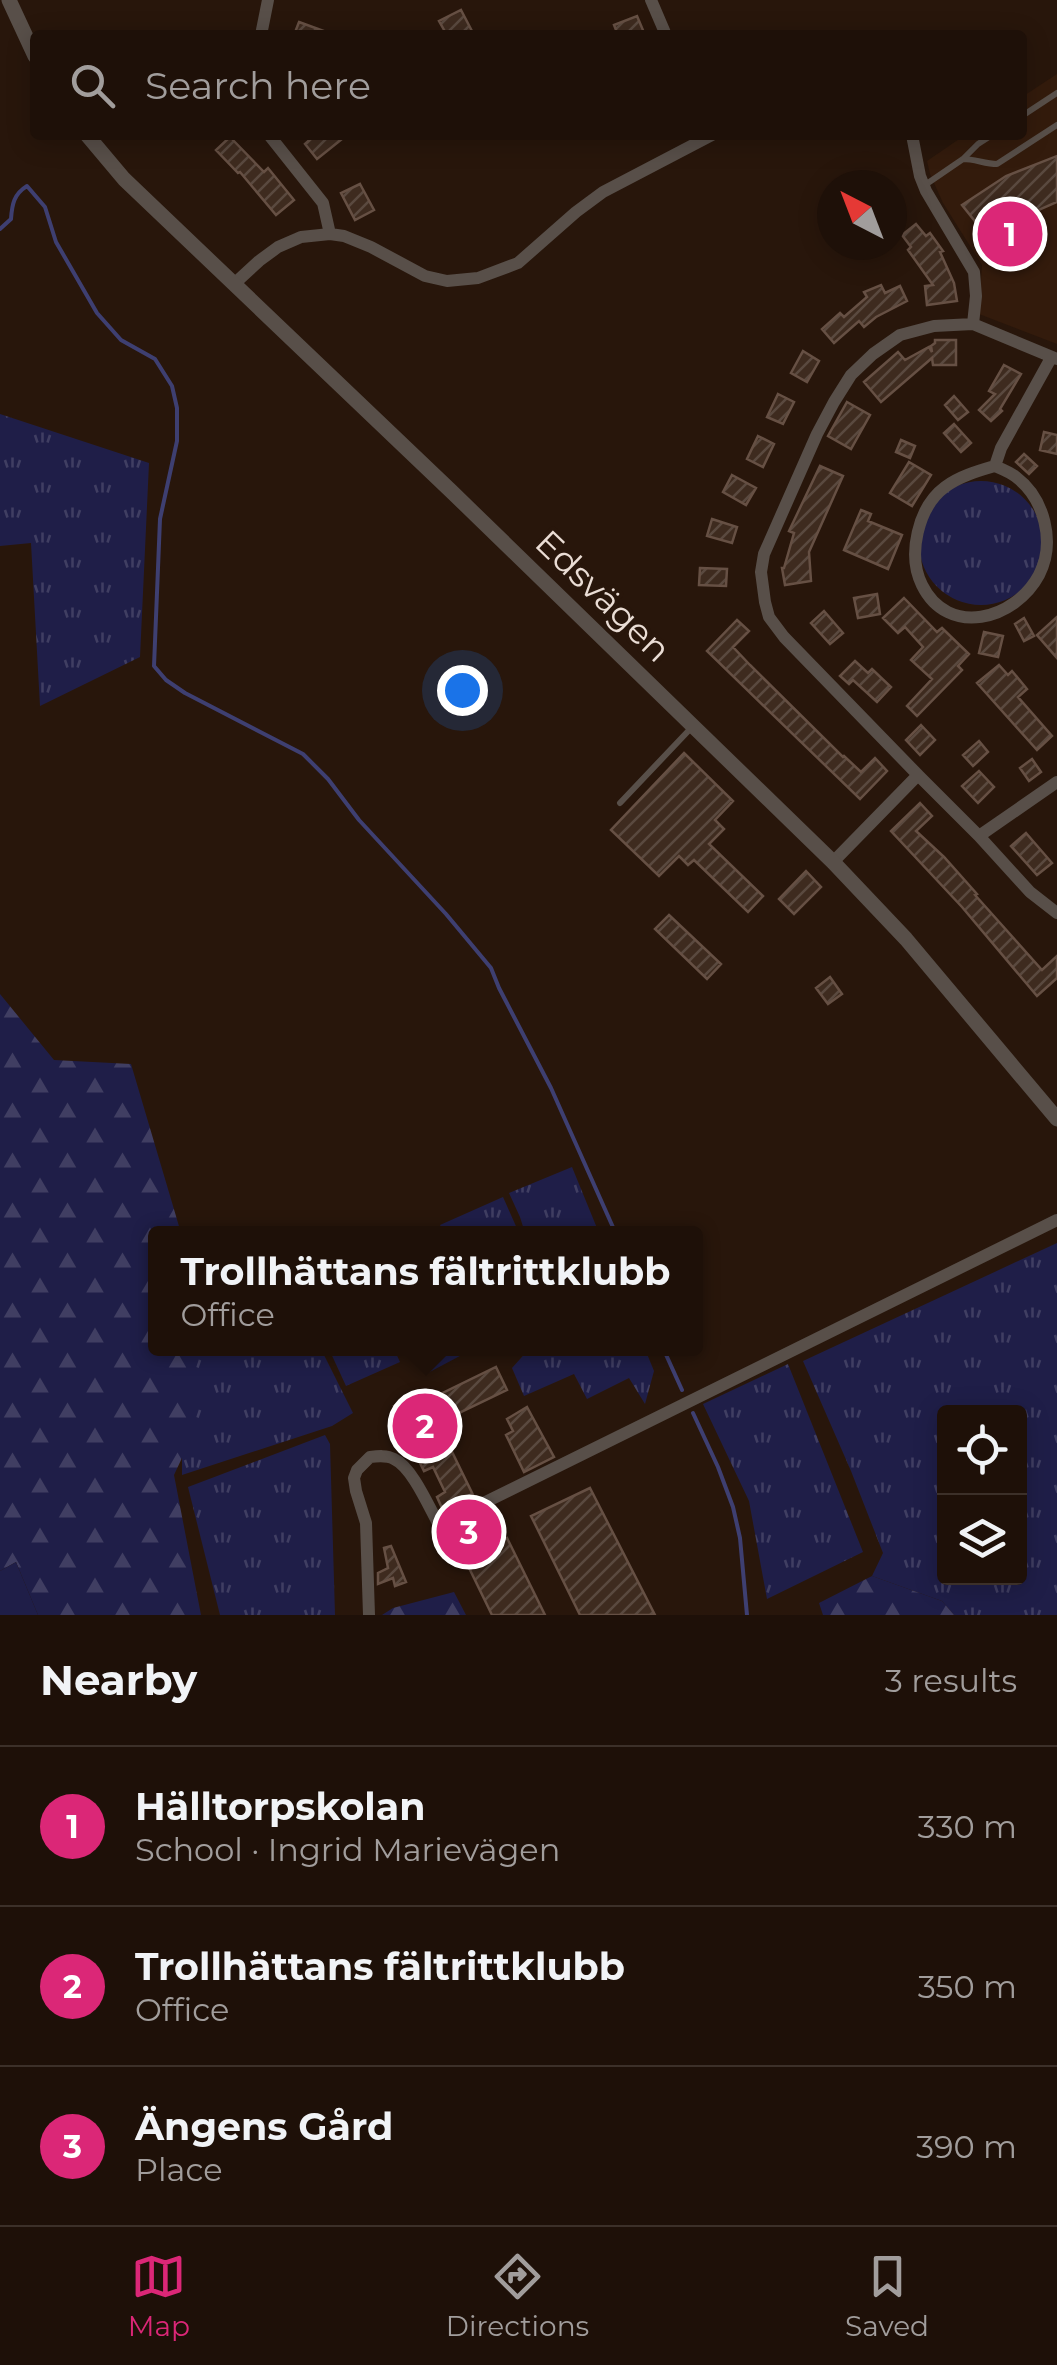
<!DOCTYPE html>
<meta charset="utf-8">
<style>
:root{--surface:#1e1008;--page:#261912;--text:#f1f3f6;--muted:#a19d9c;--line:#3c3029;--accent:#db2777}
body{margin:0;font-family:Montserrat,sans-serif;background:var(--page);color:var(--text)}
.controls{position:absolute;right:30px;bottom:30px;display:grid;overflow:hidden;border-radius:10px;box-shadow:0 5px 25px #0003}
.controls button{width:90px;height:90px;display:grid;place-items:center;padding:0;border:0;border-bottom:2px solid var(--line);background:var(--surface);color:var(--text);font:50px sans-serif}
.compass{position:absolute;left:817px;top:170px;width:90px;height:90px;border-radius:50%;background:var(--surface);box-shadow:0 5px 25px #0003;rotate:318deg}
.you{position:absolute;left:462px;top:690px;width:35px;height:35px;margin:-25px;border:8px solid #fff;border-radius:50%;background:#1a73e8;box-shadow:0 0 0 15px #1a73e833}
.badge{display:grid;place-items:center;width:65px;height:65px;border-radius:50%;background:var(--accent);color:#fff;font-size:32px;font-weight:700}
.pin{position:absolute;translate:-50% -50%;border:5px solid #fff;box-shadow:0 2px 10px #0006}
.popup{position:absolute;left:148px;top:1226px;width:555px;height:130px;box-sizing:border-box;display:grid;place-content:center;border-radius:10px;background:var(--surface);filter:drop-shadow(0 2px 8px #0005);font-size:32px;white-space:nowrap;color:var(--muted)}
.popup b{font-size:38px;color:var(--text)}
.popup::after{content:'';position:absolute;left:50%;top:100%;margin-left:-20px;border:20px solid transparent;border-top-color:var(--surface)}
.list{margin:0;padding:0;list-style:none}
h2{display:flex;justify-content:space-between;align-items:center;height:130px;margin:0;padding:0 40px;font-size:42px}
h2 small{font-size:32px;font-weight:400;color:var(--muted)}
.list li{display:grid;grid-template-columns:65px 1fr auto;gap:30px;align-items:center;box-sizing:border-box;height:160px;padding:0 40px;border-top:2px solid var(--line)}
.list b{display:block;font-size:38px;white-space:nowrap}
.list p{margin:0;font-size:32px;white-space:nowrap;color:var(--muted)}
.list em{font-size:32px;font-style:normal;color:var(--muted)}
.icon{flex:none;width:55px;height:55px;fill:none;stroke:currentColor;stroke-width:2;stroke-linecap:round;stroke-linejoin:round}
.map{position:relative;flex:none;width:1057px;height:1615px;overflow:hidden}
.search{position:absolute;background:var(--surface);box-shadow:0 5px 25px #0003;left:30px;right:30px;top:30px;height:110px;display:flex;align-items:center;gap:25px;box-sizing:border-box;padding:0 35px;border-radius:10px;color:var(--muted);font-size:38px}
.sheet{height:610px;background:var(--surface)}
nav{display:flex;justify-content:space-around;align-items:center;box-sizing:border-box;height:140px;border-top:2px solid var(--line);background:var(--surface);font-size:28px;color:var(--muted)}
nav a{display:grid;justify-items:center;gap:5px}
nav .on{color:var(--accent)}
.map>svg:first-child{display:block}
</style>
<div class="map">
<svg width="1057" height="1615" viewBox="0 0 1057 1615">
<defs>
<pattern id="grass-tufts" width="24" height="20" patternUnits="userSpaceOnUse" patternTransform="scale(2.5)"><rect width="24" height="20" fill="#1f1e48"/><path d="M3 7l-1-3M5 7V3M7 7l1-3M15 17l-1-3M17 17v-4M19 17l1-3" fill="none" stroke="#403e62"/></pattern>
<pattern id="forest-firs" width="22" height="20" patternUnits="userSpaceOnUse" patternTransform="scale(2.5)"><rect width="22" height="20" fill="#1f1e48"/><path d="M5 1l3.5 6h-7zM16 11l3.5 6h-7z" fill="#403e62"/></pattern>
<pattern id="building-hatch" width="6" height="6" patternUnits="userSpaceOnUse" patternTransform="scale(2.5)"><rect width="6" height="6" fill="#3e2b1f"/><path d="M-1 1l2-2M0 6l6-6M5 7l2-2" fill="none" stroke="#5a493f"/></pattern>
</defs>
<rect width="100%" height="100%" fill="#28160b"/>
<!-- built -->
<path fill="#331b0c" d="M1057 74V344L979 314 982 265 943 203 930 174 927 161 965 135H1022V97Z"/>
<!-- grass -->
<path fill="url(#grass-tufts)" fill-rule="evenodd" d="M0 414 149 463 140 657 40 706 31 543 0 546Z
M919 543a62 62 0 1 1 124 0a62 62 0 1 1-124 0Z
M572 1167 599 1233H525L520 1217 509 1193Z
M503 1197 519 1233H444L440 1225Z
M1057 1243V1615H954L942 1601 872 1576 883 1553 851 1471 803 1361ZM944 1412H1020V1578H944Z
M182 1349H321L353 1413 332 1426 182 1475Z
M329 1349H394L400 1362 346 1386Z
M645 1349 654 1371 645 1404 629 1378 587 1399 574 1374 524 1396 512 1368 529 1349Z
M788 1364 863 1552 767 1599 749 1501 703 1404Z
M325 1435 330 1444 335 1615H220L188 1487Z"/>
<!-- forest -->
<path fill="url(#forest-firs)" d="M0 994 54 1060 131 1064 181 1233 155 1234V1348L194 1349 196 1428 174 1475 201 1615H38L16 1562 0 1571Z
M872 1576 942 1601 954 1615H823L819 1603Z
M454 1592 466 1615H382L393 1608Z"/>
<!-- pitch -->
<path fill="#1f1e48" d="M412 1349H473L426 1374Z
M16 1562 38 1615H0V1571Z"/>
<g fill="none" stroke-linecap="round" stroke-linejoin="round">
<!-- stream -->
<path stroke="#3e3f71" stroke-width="4" d="M0 229 11 219C12 204 14 194 27 186L45 207 56 242 97 313 121 340 155 359 172 386 177 408V441L160 519 154 666 166 680 185 693 303 754 328 779 359 820 446 914 491 968 499 988 551 1088 616 1234
M663 1348 682 1390
M693 1413 718 1467 733 1507 740 1538 747 1615"/>
</g>
<!-- building -->
<path fill="url(#building-hatch)" stroke="#665044" stroke-width="2.5" d="M461 10 474 35H447L439 21Z
M637 16 645 35H618L614 25Z
M299 22 332 34 331 35H294Z
M315 135H347L317 159 305 144Z
M230 137 264 172 268 168 294 200 276 215 240 172 238 173 216 150Z
M1057 156V202L1027 215 990 240 962 205 1006 176Z
M360 184 374 210 355 220 341 193Z
M916 224 926 236 930 233 943 251 940 252 954 283 957 301 927 305 925 286 933 285 908 250 911 247 902 235Z
M881 285 885 293 900 286 907 301 876 317 864 327 859 321 834 343 822 329 840 313 844 317 867 297 864 292Z
M935 340H956V365H933L932 358 881 402 864 382 898 352 905 360 929 347 932 352 931 346 935 343Z
M803 351 819 361 807 382 791 373Z
M1004 365 1021 374 1000 409 1002 411 991 421 979 410 995 394 989 391Z
M778 394 794 402 783 424 767 417Z
M954 396 968 412 958 420 945 405Z
M847 402 870 415 851 449 828 436Z
M954 424 971 443 961 452 944 433Z
M1044 432 1057 435V454L1040 450Z
M758 436 774 444 763 467 747 459Z
M901 440 915 446 910 458 896 452Z
M1024 454 1037 466 1029 474 1016 462Z
M909 462 931 475 912 506 890 493Z
M820 466 843 476 809 552 811 581 785 585 782 568H784L794 533 789 531Z
M732 475 756 488 746 505 723 492Z
M861 510 871 514 868 521 902 535 888 569 844 550Z
M712 519 737 527 732 543 707 536Z
M700 568 727 569 726 586 699 585Z
M877 594 880 614 858 618 854 598Z
M904 598 937 632 942 628 969 654 958 666 962 670 917 716 907 706 932 679 911 660 923 647 905 627 898 633 883 618Z
M824 611 843 633 830 644 811 623Z
M1057 617V658L1037 635Z
M1024 618 1034 636 1024 641 1015 624Z
M737 620 749 631 733 647 750 665 843 757 844 756 861 772 875 758 887 771 860 799 707 651Z
M984 632 1003 636 998 657 979 653Z
M855 661 868 673 872 669 891 687 877 702 853 680 849 684 840 676Z
M999 665 1008 675 1012 671 1027 689 1018 697 1052 736 1037 750 977 683Z
M921 725 935 740 920 755 906 740Z
M979 741 988 752 973 766 963 755Z
M684 753 733 801 715 820 724 829 709 844 763 896 748 912 694 860 688 865 679 856 659 876 611 830Z
M1032 759 1041 772 1029 781 1020 768Z
M979 771 994 787 978 803 962 786Z
M920 803 932 816 916 831 944 857 977 894 975 895 1042 970 1057 956V978L1037 996 962 907 891 831Z
M1026 833 1052 863 1037 875 1011 846Z
M806 871 821 887 794 914 779 899Z
M669 915 721 964 707 979 655 929Z
M830 977 842 994 828 1004 816 988Z
M496 1367 507 1390 438 1423 474 1497 453 1507 451 1504 442 1508 437 1497 445 1492 433 1467 424 1471 396 1415 398 1414 394 1406 426 1390 430 1399Z
M527 1407 554 1457 524 1472 506 1435 513 1431 507 1419Z
M590 1488 655 1615H580L531 1516Z
M479 1516 493 1545 507 1538 545 1615H492L452 1533Z
M391 1546 406 1582 395 1586 393 1578 378 1584V1573L388 1568 384 1548Z"/>
<g fill="none" stroke-linecap="round" stroke-linejoin="round">
<!-- service -->
<path stroke="#584f49" stroke-width="6" d="M1022 116 1057 93
M963 159C975 159 985 164 997 164L1057 125
M925 185 963 159 978 144 992 135
M620 803 693 726"/>
<!-- minor -->
<path stroke="#584f49" stroke-width="12" d="M651 0 666 35
M261 35 268 0
M269 135 323 203 330 234
M912 135 920 176 926 191 974 272 976 296 973 324
M234 284 259 261 278 247 301 237 330 234 344 236 371 247 425 276 447 281 478 278 518 263 576 212 603 192 712 135
M995 466C1002 469 1010 472 1016 477 1044 498 1056 542 1039 575 1015 620 948 638 922 585 907 555 918 507 945 487 960 476 978 471 995 466Z
M995 466 1001 448 1051 358
M918 775 979 836 1030 892 1057 913
M979 836 1057 782
M833 862 918 775 784 637 769 617 765 602 761 572 764 554 817 434 834 402 851 375 873 354 900 335 934 326 973 324 1057 359
M369 1615 366 1523 356 1491 354 1478 357 1470 370 1457C378 1456 387 1455 394 1459 412 1467 429 1507 439 1525L1057 1220"/>
<!-- tertiary -->
<path stroke="#584f49" stroke-width="15" d="M9 0 35 56
M87 135 124 179 451 491 833 862 906 939 1057 1119"/>
</g>
<g text-anchor="middle" stroke-width="8" stroke-linejoin="round" paint-order="stroke">
<!-- street labels -->
<g font-size="35" fill="#eaddd5" stroke="#28160b">
<text transform="translate(603 596) rotate(44)" y="12">Edsvägen</text>
</g>
</g>
</svg>
<div class="controls">
<button><svg class="icon" aria-label="locate" viewBox="0 0 24 24"><circle cx="12" cy="12" r="6"/><path d="M12 2v4M12 18v4M2 12h4M18 12h4"/></svg></button>
<button><svg class="icon" aria-label="layers" viewBox="0 0 24 24"><path d="M12 4l9 5-9 5-9-5zM3 14l9 5 9-5"/></svg></button>
</div>
<svg class="compass" viewBox="-18 -18 36 36"><path d="M0-13l5 13h-10z" fill="#e53935"/><path d="M0 13l5-13h-10z" fill="#a19d9c"/></svg>
<div class="you"></div>
<div class="pin badge" style="left:1010px;top:234px">1</div>
<div class="pin badge" style="left:425px;top:1426px">2</div>
<div class="popup"><b>Trollhättans fältrittklubb</b>Office</div>
<div class="pin badge" style="left:469px;top:1532px">3</div>
<div class="search"><svg class="icon" aria-label="search" viewBox="0 0 24 24"><circle cx="10" cy="10" r="6"/><path d="M15 15l6 6"/></svg>Search here</div>
</div>
<section class="sheet">
<h2>Nearby<small>3 results</small></h2>
<ul class="list">
<li><span class="badge">1</span><div><b>Hälltorpskolan</b><p>School · Ingrid Marievägen</p></div><em>330 m</em></li>
<li><span class="badge">2</span><div><b>Trollhättans fältrittklubb</b><p>Office</p></div><em>350 m</em></li>
<li><span class="badge">3</span><div><b>Ängens Gård</b><p>Place</p></div><em>390 m</em></li>
</ul>
</section>
<nav>
<a class="on"><svg class="icon" aria-label="map" viewBox="0 0 24 24"><path d="M3 6l6-2 6 2 6-2v14l-6 2-6-2-6 2zM9 4v14M15 6v14"/></svg>Map</a>
<a><svg class="icon" aria-label="directions" viewBox="0 0 24 24"><path d="M12 3l9 9-9 9-9-9zM9 14v-3h6M13 9l2 2-2 2"/></svg>Directions</a>
<a><svg class="icon" aria-label="saved" viewBox="0 0 24 24"><path d="M7 4h10v16l-5-4-5 4z"/></svg>Saved</a>
</nav>
